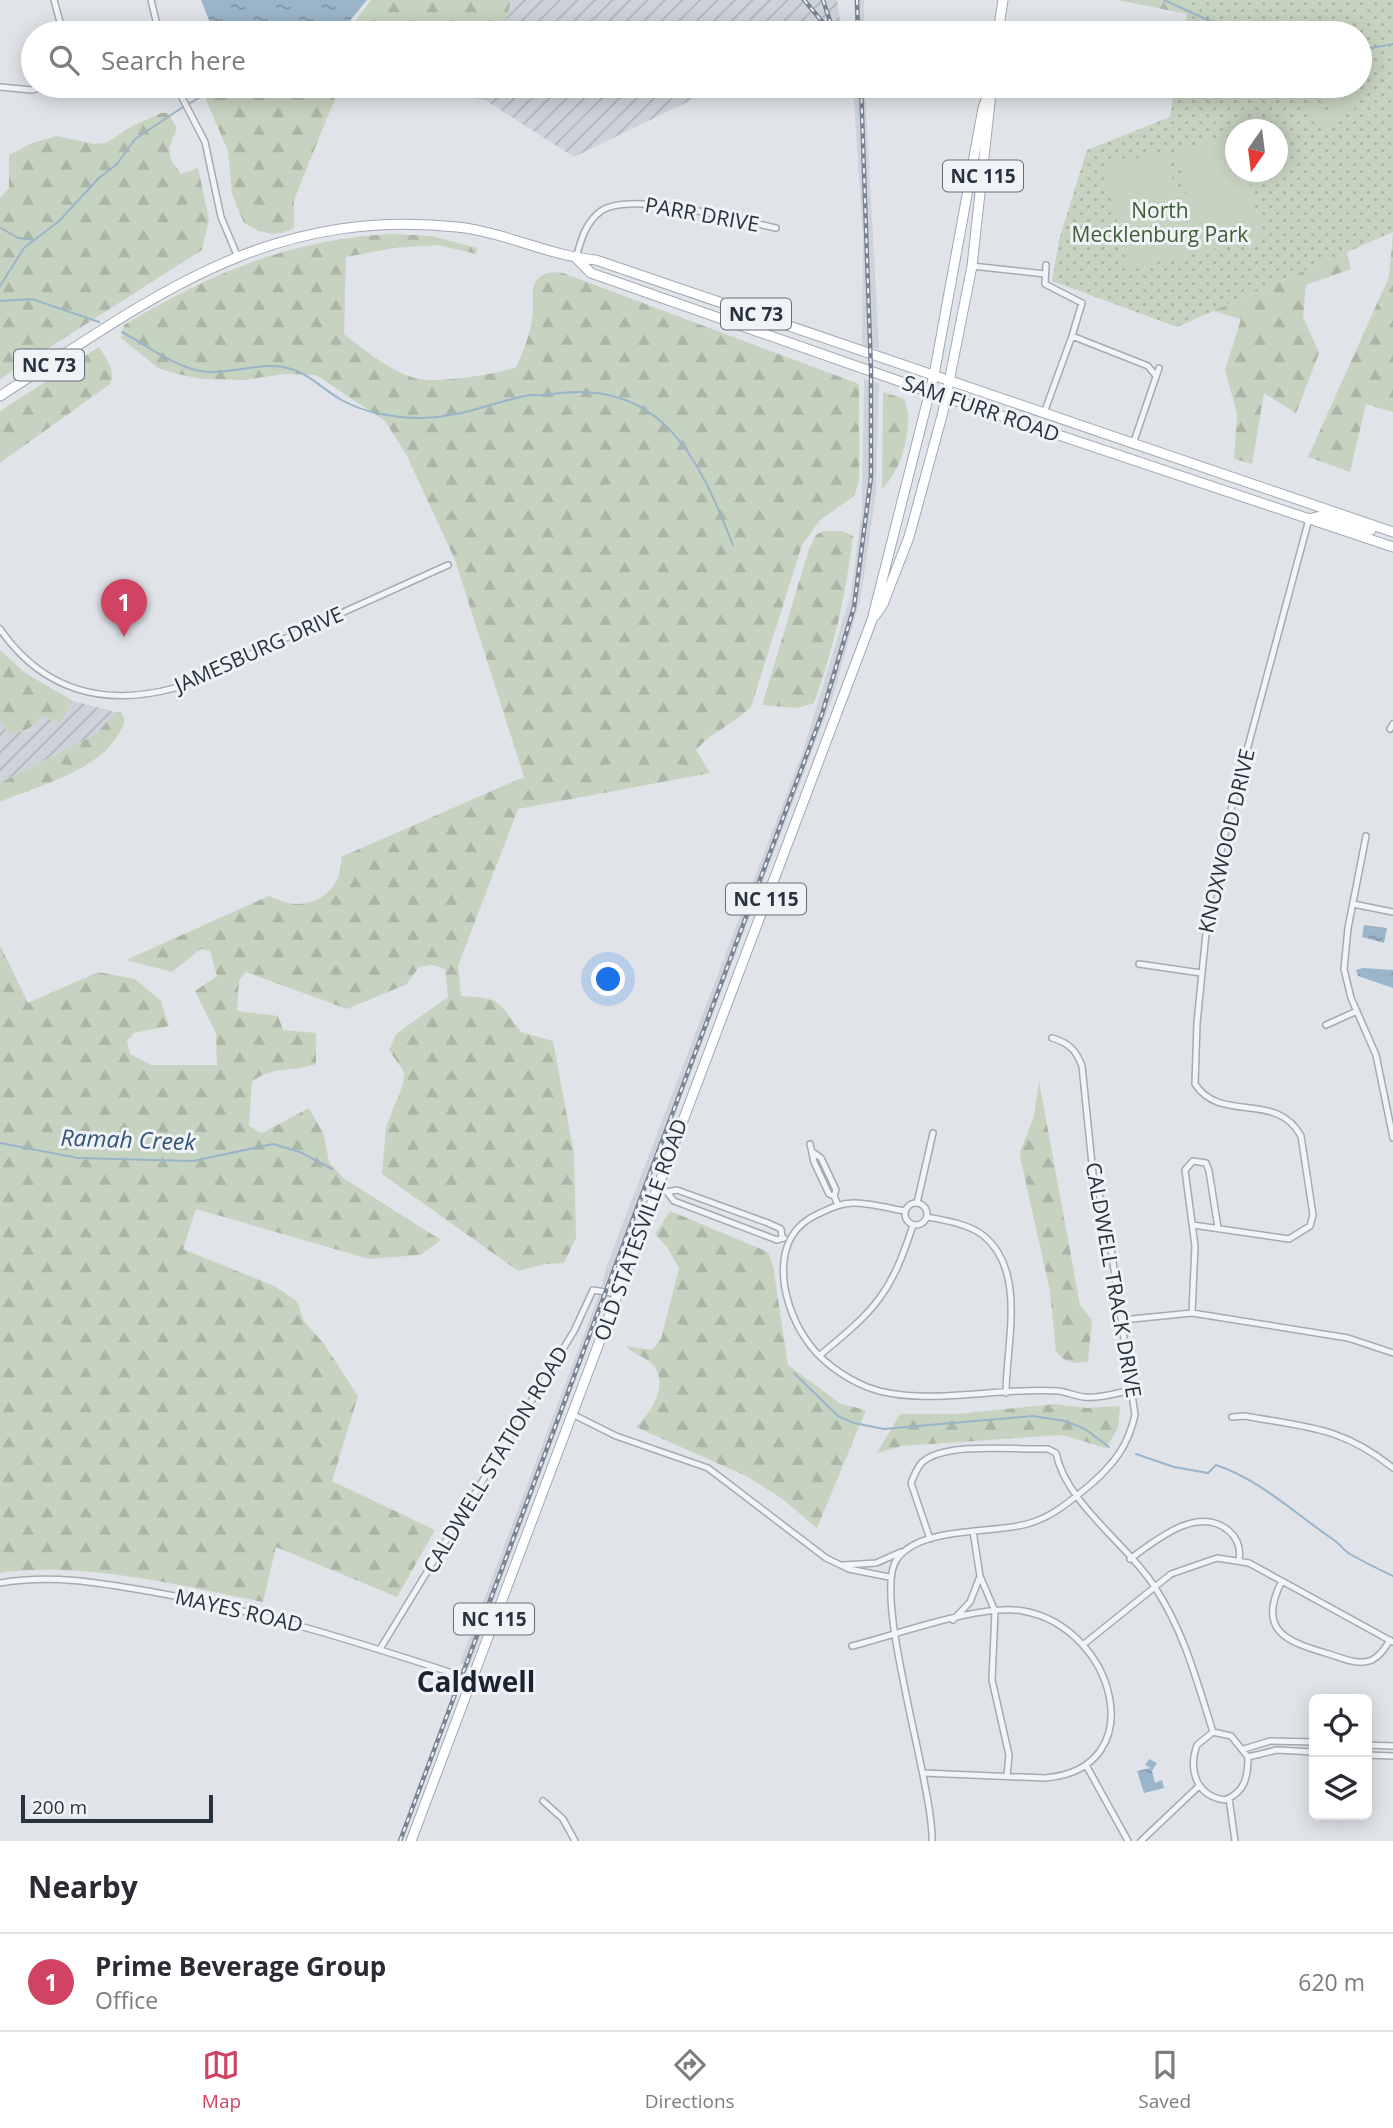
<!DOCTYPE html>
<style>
:root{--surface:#fff;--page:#f2f2f3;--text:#2b2b33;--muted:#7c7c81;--line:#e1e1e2;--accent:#d04362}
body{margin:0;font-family:"Open Sans",sans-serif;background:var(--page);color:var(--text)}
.controls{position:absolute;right:21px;bottom:21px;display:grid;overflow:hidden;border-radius:10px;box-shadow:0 4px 18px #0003}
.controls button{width:63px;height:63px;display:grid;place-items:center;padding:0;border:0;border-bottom:2px solid var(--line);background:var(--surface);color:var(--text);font:35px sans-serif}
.compass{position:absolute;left:1225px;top:119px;width:63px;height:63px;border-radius:50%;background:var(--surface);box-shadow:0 4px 18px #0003;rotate:194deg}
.scale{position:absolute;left:21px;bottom:18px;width:192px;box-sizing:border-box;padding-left:7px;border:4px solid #283340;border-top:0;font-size:19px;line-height:24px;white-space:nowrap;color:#283340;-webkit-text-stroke:5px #eff3f6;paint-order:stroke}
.you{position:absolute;left:609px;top:980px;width:24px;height:24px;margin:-18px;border:5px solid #fff;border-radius:50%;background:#1a73e8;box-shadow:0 0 0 10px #1a73e833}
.badge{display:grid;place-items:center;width:46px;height:46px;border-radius:50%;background:var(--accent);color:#fff;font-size:23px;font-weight:700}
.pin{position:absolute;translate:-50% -58px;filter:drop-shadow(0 2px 4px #0008)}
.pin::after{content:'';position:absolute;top:37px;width:24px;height:21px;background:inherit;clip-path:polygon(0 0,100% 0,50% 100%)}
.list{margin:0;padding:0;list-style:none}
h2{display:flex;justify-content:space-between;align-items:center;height:91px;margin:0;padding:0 28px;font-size:30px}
h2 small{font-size:23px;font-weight:400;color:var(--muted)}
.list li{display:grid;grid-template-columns:46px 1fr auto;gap:21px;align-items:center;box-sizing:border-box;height:98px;padding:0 28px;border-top:2px solid var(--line)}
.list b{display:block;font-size:26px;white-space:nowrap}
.list p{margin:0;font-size:23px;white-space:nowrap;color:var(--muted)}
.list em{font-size:23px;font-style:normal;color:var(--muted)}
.icon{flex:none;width:38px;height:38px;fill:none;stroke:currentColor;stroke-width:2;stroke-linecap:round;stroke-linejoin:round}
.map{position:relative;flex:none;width:1393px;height:1841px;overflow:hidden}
.search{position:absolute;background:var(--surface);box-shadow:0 4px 18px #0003;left:21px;right:21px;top:21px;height:77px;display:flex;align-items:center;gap:18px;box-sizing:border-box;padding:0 24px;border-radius:38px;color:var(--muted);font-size:26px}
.sheet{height:189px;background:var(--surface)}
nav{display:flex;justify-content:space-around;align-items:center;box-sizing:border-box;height:98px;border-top:2px solid var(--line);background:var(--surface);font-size:19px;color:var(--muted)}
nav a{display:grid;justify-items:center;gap:4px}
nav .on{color:var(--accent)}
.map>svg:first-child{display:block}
</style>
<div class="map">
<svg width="1393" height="1841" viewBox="0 0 1393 1841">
<defs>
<pattern id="industrial-furrows" width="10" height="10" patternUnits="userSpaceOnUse" patternTransform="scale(1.75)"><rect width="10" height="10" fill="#ced3db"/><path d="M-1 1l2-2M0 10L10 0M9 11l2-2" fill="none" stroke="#b1b6bd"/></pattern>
<pattern id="green-dots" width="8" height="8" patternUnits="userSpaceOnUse" patternTransform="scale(1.75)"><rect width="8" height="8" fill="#c7d3c1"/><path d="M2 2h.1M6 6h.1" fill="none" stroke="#abb6a7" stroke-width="1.8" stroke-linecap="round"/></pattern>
<pattern id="forest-firs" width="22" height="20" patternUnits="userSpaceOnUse" patternTransform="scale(1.75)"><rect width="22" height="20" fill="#c7d3c1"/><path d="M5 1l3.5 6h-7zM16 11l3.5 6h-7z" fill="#abb6a7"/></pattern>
<pattern id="water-ripples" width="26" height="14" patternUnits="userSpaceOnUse" patternTransform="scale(1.75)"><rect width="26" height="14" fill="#9ab4c9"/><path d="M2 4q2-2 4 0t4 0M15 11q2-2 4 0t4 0" fill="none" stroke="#7e93a5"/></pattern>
</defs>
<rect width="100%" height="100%" fill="#e0e4e9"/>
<!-- built -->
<path fill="#ced3db" d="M854 0H864V33H855Z
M853 86H865L879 349 862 345 863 238Z
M864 379 879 383 876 492 861 596 833 696 609 1289 602 1286 607 1265 803 751 851 594 862 509Z
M600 1292 607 1295 469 1667 460 1663Z"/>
<!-- industrial -->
<path fill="url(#industrial-furrows)" d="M511 0H837L841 26 827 33H503Z
M489 86H720L574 157 485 100Z
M73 701 115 712 96 734 0 783V721L8 732 28 731 42 717 60 723Z"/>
<!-- green -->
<path fill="url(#green-dots)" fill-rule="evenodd" d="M1189 0H1393V232L1177 327 1052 281 1059 240 1087 150 1170 117 1175 86H1360V33H1184ZM1236 130H1278V172H1236Z"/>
<!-- forest -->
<path fill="url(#forest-firs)" d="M371 0H511L503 33H346Z
M1117 0H1189L1187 14Z
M200 86H277L287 90 297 86H340L294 200V228C275 238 262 234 244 223L232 194 228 151Z
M443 86H489L485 100 460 96Z
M161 113H168L177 128 169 148 171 160 181 174 198 168 209 220 202 250 0 379V198L9 188V155L32 143 56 136 94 144 106 143 132 126Z
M1393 232V412L1366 404 1350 472 1308 457 1389 277Z
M389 234 432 236 477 248 476 254 438 245 394 248 346 257 344 334C366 351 387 369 414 378 432 384 497 375 516 367 524 350 531 332 533 313 534 305 531 293 534 285 539 272 553 271 563 273L859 384V481L854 496 820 520 802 545 751 707C734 724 711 732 696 750L710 773 518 809 458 966 461 996C503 998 497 1001 521 1032L553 1041 574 1154 576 1238 564 1263 545 1264 518 1271 382 1174 386 1127 403 1084 404 1072 389 1050 396 1034 448 997 445 969 432 965 419 967 407 984 347 1009 246 972 239 980 237 1011 278 1016 283 1030 316 1033V1064C294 1072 270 1066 252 1082L249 1126 262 1133 309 1108 324 1135 329 1162 343 1178 441 1240 420 1255 369 1259 196 1209 183 1249 274 1286 297 1301 304 1321 324 1344 358 1396 332 1481 435 1530 397 1597 276 1547 263 1602C182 1586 82 1561 0 1573V945L28 1003 98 972 135 979 161 1001 169 1026 134 1033 127 1041 130 1054 151 1065H217L216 1033 195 991 217 976 210 951 201 949 172 972 126 960 269 896C278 899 287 904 296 904 324 904 343 883 341 857L524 777 455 560 406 454 385 421 316 375 284 374 245 380 202 379 177 374 158 368 121 338 124 325C209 274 288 240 389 234Z
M1347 252 1351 269 1306 285 1303 317 1319 353 1296 413 1264 393 1252 464 1234 459 1237 414 1225 370 1241 319 1213 311Z
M99 347C106 358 116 371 110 384L0 463V411Z
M883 392 904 399C915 423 902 471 882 489Z
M823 531H842L853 536C846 594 834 648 814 703L797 708 762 705 809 549 816 535Z
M0 650 24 672 73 701 60 723 42 717C31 728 24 735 8 732L0 721Z
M115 712H121L125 720C109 770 43 783 0 802V783L96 734Z
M1039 1081 1080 1305 1092 1320 1088 1362C1074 1364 1066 1363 1056 1352L1050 1291 1021 1161 1020 1152 1034 1116Z
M670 1211 768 1252 773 1265 788 1365 841 1404 866 1410 817 1528 781 1498 746 1476 636 1427C650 1414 669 1386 654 1366 647 1357 633 1355 626 1346L652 1350 661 1339 679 1268 667 1247 655 1234Z
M1055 1404 1087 1408 1120 1406 1118 1428 1106 1448 1062 1435 902 1446 877 1453 900 1414H957Z"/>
<!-- pitch -->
<path fill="#c7d3c1" d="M1328 86H1345L1334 108 1320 101Z
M1348 87 1362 93 1351 116 1337 109Z
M1314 103 1336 115 1329 128 1307 117Z
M1235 136 1236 172H1247L1262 238 1200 252 1176 149Z
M1166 152 1190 255 1128 269 1104 166Z"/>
<!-- water -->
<path fill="url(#water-ripples)" d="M201 0H367L340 33H214Z
M1364 925 1387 928 1384 943 1362 937Z
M1363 968 1393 970V988L1358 976 1356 970Z
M1149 1759 1157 1763 1152 1771 1155 1783 1162 1780 1164 1788 1144 1793 1137 1771 1151 1768 1145 1765Z"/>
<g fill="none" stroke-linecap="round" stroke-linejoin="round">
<!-- stream -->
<path stroke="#9ab4c9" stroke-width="2" d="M1164 0 1219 25
M1248 31 1264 33
M1360 46 1372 48 1393 44
M190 103 220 86
M1 228 18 238 34 240
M0 286 24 248 59 221 99 178 117 164 135 139 183 107
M0 301 32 299 99 322
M122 332C149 346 176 369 207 372 234 374 265 360 291 369 309 374 324 390 340 399 363 413 395 418 422 418 463 417 487 404 525 396 531 394 539 396 546 395 659 376 697 453 733 545
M0 1143 78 1158 193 1161 273 1144 300 1152 332 1169
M794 1373 838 1416 854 1423 884 1429 1033 1416 1065 1421 1085 1429 1109 1447
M1136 1454 1174 1467 1208 1473 1216 1465C1261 1480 1295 1514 1334 1540 1340 1544 1344 1551 1350 1554 1364 1562 1378 1569 1393 1576"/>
<defs>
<path id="minor" d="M54 0 63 33
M151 0 159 33
M176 86 205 142 221 217 237 255
M0 87 32 90 46 86
M576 258C581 240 585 223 601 211 631 190 738 220 776 228
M1046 265 1045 284 1082 303 1072 336 1148 366 1156 376
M972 266 1045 274
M1044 413 1072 336
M1133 444 1159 368
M0 629C43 691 104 707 175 688L448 565
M1390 729 1393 724
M1366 836 1348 928 1344 969 1351 998 1376 1055 1393 1138
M1353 904 1393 912
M1139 964 1201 973
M1326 1025 1357 1011
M810 1144 814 1162 829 1194 834 1196
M814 1153 821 1158 836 1190 834 1196 838 1205
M656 1188 667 1192 677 1190 768 1223 781 1229 782 1237
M667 1192 674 1201 777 1240 784 1238
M917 1203 933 1133
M905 1214a11 11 0 1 1 22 0a11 11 0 1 1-22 0Z
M905 1211C888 1208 870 1203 853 1203 840 1203 829 1209 818 1214 768 1236 780 1300 805 1338 819 1360 843 1377 867 1387 921 1408 1001 1386 1058 1391 1067 1392 1075 1396 1084 1397 1099 1399 1117 1393 1132 1390
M927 1217C944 1220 969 1224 984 1236 1027 1272 1006 1344 1006 1393
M1193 1225 1289 1239 1310 1226 1313 1215 1301 1136C1276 1090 1221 1124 1195 1084L1197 1023 1209 903 1229 817 1309 519
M1192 1313 1195 1246 1185 1170 1193 1161 1206 1163 1209 1171 1218 1228
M1122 1320 1192 1313 1348 1338 1393 1353
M820 1355C875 1310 891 1294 913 1225
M572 1414 616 1436 708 1468 826 1558 849 1569 889 1577
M1232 1417 1245 1416C1306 1427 1343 1427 1393 1468
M973 1531 980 1576 995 1611 992 1680 1009 1755 1007 1776
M930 1539 911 1483C914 1476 918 1464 925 1460 952 1442 1016 1450 1048 1449L1056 1453C1066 1504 1130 1546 1156 1589 1185 1634 1197 1682 1213 1732
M1130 1559C1155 1541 1198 1504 1229 1531 1238 1539 1241 1548 1239 1560
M843 1565 876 1563 901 1552
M1282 1581C1256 1631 1287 1642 1329 1654 1342 1658 1358 1666 1372 1660 1380 1656 1385 1648 1390 1640
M0 1583C53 1574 101 1583 153 1592 262 1611 366 1645 471 1679
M953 1620 970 1602 979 1579
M1084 1644 1171 1574 1217 1558 1249 1563 1393 1642
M852 1646C896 1635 981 1603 1023 1611 1115 1627 1154 1769 1045 1778L923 1773
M380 1649 574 1331 593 1290 617 1294
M1213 1732 1231 1736 1248 1757C1248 1777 1245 1792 1225 1800 1196 1796 1188 1770 1197 1745Z
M1367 1745 1393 1746
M1244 1749 1270 1741 1314 1742
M1367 1755 1393 1756
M1248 1757 1277 1750 1314 1752
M1086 1765 1128 1841
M1229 1798 1235 1841
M543 1801 563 1819 575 1841
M932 1841C934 1786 871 1594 897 1559 921 1526 991 1534 1027 1524 1053 1517 1070 1501 1090 1485 1114 1464 1128 1446 1135 1415L1107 1221 1093 1174 1082 1066C1076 1050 1069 1043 1052 1038
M1141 1841 1199 1786"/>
<path id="primary" d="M998 33 1003 0
M576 258 591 273 930 392 1393 547
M0 396C151 299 265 207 457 227 505 232 549 256 596 260L1393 532
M1309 519 1320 516 1371 530
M875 616 883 604 909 537 943 412 972 266 991 93
M411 1841 872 620 934 375 983 108 991 86"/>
</defs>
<!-- minor casing -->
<use href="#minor" stroke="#a5abb3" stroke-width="8"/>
<!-- primary casing -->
<use href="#primary" stroke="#9fa9b5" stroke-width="11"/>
<!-- minor -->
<use href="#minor" stroke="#f2f4f7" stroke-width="5"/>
<!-- primary -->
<use href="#primary" stroke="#fff" stroke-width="9"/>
<defs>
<path id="rail" d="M804 0 832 33
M823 0 831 24
M857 0 858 33
M400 1841 822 714 854 607 871 477V371L861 86"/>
</defs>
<!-- rail casing -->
<use href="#rail" stroke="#798493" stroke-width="4.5"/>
<!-- rail -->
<use href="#rail" stroke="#eff3f6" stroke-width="2" stroke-dasharray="5" stroke-linecap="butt"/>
</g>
<g text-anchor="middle" stroke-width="6" stroke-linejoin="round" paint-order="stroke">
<!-- shield labels -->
<g fill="#eff3f6" stroke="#646d77" stroke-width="2">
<rect x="943" y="160.5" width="80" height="31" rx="5"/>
<rect x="721" y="298.5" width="70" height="31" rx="5"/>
<rect x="14" y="349.5" width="70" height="31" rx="5"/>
<rect x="726" y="883.5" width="80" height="31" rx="5"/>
<rect x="454" y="1603.5" width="80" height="31" rx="5"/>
</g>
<g font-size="19" font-weight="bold" fill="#283340">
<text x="983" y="183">NC 115</text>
<text x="756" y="321">NC 73</text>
<text x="49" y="372">NC 73</text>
<text x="766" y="906">NC 115</text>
<text x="494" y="1626">NC 115</text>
</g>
<!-- park labels -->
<g font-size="21" fill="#3f5c35" stroke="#eff3f6">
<text x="1160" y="218">North<tspan x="1160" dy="24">Mecklenburg Park</tspan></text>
</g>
<!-- street labels -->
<g font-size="21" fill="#283340" stroke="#eff3f6">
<text transform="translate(702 215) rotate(10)" y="7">PARR DRIVE</text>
<text transform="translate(981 409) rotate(19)" y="7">SAM FURR ROAD</text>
<text transform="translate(259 650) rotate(-24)" y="7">JAMESBURG DRIVE</text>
<text transform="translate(1227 841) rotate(-77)" y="7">KNOXWOOD DRIVE</text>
<text transform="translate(641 1230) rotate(-70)" y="7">OLD STATESVILLE ROAD</text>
<text transform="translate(1113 1280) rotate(80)" y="7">CALDWELL TRACK DRIVE</text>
<text transform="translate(496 1460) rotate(-59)" y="7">CALDWELL STATION ROAD</text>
<text transform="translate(239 1611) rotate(13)" y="7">MAYES ROAD</text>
</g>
<!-- water labels -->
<g font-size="23" font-style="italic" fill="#325475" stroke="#eff3f6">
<text transform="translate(128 1140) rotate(2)" y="8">Ramah Creek</text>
</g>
<!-- district labels -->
<g font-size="28" font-weight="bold" fill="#1a2431" stroke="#eff3f6">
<text x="476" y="1692">Caldwell</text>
</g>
</g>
</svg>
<div class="controls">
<button><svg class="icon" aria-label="locate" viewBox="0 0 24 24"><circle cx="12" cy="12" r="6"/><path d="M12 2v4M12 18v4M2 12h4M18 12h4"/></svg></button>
<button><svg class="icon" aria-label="layers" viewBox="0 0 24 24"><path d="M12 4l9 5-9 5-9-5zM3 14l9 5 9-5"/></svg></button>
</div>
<svg class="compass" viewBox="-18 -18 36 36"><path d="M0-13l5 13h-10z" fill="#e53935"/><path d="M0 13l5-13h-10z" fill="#7c7c81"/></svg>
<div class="scale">200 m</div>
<div class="you"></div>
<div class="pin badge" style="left:124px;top:637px">1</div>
<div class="search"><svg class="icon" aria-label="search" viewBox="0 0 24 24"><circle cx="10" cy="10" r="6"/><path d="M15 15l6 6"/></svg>Search here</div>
</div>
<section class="sheet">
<h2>Nearby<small></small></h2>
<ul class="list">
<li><span class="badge">1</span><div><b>Prime Beverage Group</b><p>Office</p></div><em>620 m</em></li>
</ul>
</section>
<nav>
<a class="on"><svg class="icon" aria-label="map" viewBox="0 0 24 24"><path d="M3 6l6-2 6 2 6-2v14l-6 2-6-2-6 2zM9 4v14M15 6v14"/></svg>Map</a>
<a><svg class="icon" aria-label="directions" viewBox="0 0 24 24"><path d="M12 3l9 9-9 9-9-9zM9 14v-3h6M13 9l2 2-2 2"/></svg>Directions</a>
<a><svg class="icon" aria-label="saved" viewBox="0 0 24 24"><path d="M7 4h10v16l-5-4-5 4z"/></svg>Saved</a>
</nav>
